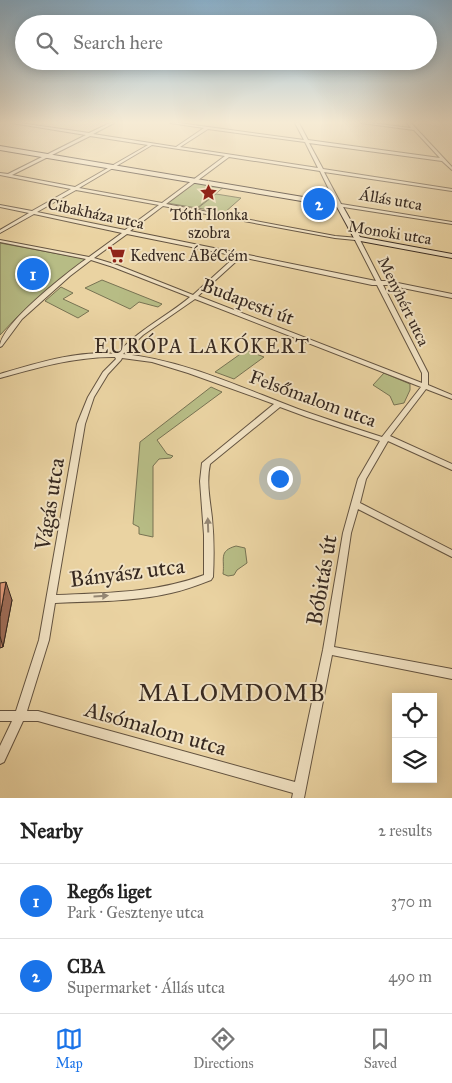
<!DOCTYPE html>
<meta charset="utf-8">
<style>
:root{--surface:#fff;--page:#f2f2f2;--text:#222;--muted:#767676;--line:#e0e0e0;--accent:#1a73e8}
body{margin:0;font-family:"IM FELL Great Primer",serif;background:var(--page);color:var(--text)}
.controls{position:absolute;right:15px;bottom:15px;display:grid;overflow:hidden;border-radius:0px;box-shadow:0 2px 12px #0003}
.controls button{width:45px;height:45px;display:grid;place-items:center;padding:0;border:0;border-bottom:1px solid var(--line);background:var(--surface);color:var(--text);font:25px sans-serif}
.you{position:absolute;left:279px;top:478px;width:18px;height:18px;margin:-12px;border:4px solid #fff;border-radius:50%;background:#1a73e8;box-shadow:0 0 0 8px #1a73e833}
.badge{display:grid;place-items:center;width:32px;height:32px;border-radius:50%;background:var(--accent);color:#fff;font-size:16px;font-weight:700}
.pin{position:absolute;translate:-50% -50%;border:2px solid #fff;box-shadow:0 1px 5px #0006}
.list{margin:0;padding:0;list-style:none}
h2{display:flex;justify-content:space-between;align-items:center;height:65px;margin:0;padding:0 20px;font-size:21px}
h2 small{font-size:16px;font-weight:400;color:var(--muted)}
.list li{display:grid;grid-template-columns:32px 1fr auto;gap:15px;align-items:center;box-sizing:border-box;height:75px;padding:0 20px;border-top:1px solid var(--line)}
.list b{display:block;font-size:19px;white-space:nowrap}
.list p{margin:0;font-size:16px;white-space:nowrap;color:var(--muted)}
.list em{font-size:16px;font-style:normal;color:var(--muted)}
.icon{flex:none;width:28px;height:28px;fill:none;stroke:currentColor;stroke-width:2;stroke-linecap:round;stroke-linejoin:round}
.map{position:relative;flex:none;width:452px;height:798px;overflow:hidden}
.search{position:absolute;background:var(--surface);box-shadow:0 2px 12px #0003;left:15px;right:15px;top:15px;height:55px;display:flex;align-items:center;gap:12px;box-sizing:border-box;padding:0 18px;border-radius:28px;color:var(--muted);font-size:19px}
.sheet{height:215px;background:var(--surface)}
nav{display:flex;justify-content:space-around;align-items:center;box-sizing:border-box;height:70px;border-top:1px solid var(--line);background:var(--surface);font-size:14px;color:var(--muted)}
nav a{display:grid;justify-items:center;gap:2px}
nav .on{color:var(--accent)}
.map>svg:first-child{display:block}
</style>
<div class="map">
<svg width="452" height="798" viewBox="0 0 452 798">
<rect width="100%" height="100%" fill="#ead3a2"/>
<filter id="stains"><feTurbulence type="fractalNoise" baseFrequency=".004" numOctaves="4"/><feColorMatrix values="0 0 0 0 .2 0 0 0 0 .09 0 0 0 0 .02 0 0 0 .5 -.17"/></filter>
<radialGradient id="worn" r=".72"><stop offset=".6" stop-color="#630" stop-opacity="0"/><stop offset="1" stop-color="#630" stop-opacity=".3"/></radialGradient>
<!-- green -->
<path fill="#b7bc85" stroke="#787353" d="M196 182 224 187 197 208 167 203Z
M216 194 241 198 224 213 198 208Z
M0 243 86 259 17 317 0 335Z
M102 280 162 304 158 307 139 302 130 309 85 288Z
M61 287 73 293 63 299 89 311 78 318 45 301Z
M246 350 264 357 234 379 215 372Z
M384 373 410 384V390L404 403 394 405 390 396 373 385Z
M211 387 222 392 157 440 167 454 173 456 171 458 159 459 153 466V537L139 534V527L133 524 140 442Z
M236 546 245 548 247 563 237 570 234 575 228 576 223 574C225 559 218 551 236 546Z"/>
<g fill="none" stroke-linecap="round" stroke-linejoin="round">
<defs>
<path id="street" d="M12 123H20L89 133 110 123H114L93 134 176 147 204 128 170 123H179L304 140 295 123H299L308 140 440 158 414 130 361 123H371L411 128 407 123H411L452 167V170L442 161 309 143 323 169 452 189V191L324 172 341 204 452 222V224L337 206 320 171 229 157 166 204 335 236 359 238 381 281H388L452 294V298L388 285H383L428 373V385L452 395V399L426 389 390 436 452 464V470L388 441 366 479 360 503 452 550V557L358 509 351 533 334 647 452 669V679L332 655 304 798H292L293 793 38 721H23L4 762 0 764V746L12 721H0V711H16L39 640 77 424 88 397 103 372 116 359 115 357H112C73 357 37 368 0 378V374C37 363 77 350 117 354 138 330 166 317 190 297L113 267 91 260 70 276 22 319 2 346 0 347C0 324 67 273 86 259L0 242V240L89 257 122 233 34 214 0 233V230L29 213 0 207V205L32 211 71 189 0 175V173L8 174 86 135ZM208 129 305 142 318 168 180 147ZM90 136 148 145 75 187 12 175ZM152 145 225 156 162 203 79 188ZM76 190 159 205 125 230 37 212ZM163 206 335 238 355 240 376 281 130 231ZM127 234 236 256 193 295 117 265 94 258ZM241 257 372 285H377L422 373V383L198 296ZM195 299 421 387 382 437C354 428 326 419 298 409 242 388 184 360 123 354L143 335ZM122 358 152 362 188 373 274 404 202 463 200 481 204 535V575C156 593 106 593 56 595L85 424 94 397 108 374 121 360ZM280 407 307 417 380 441 358 479 343 533 323 650 295 782 38 711H27L49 640 55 603C94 601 133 602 171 593 185 590 198 585 211 580L213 577C214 557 214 538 212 518 210 500 206 482 210 464Z"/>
<path id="secondary" d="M0 146 339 203 342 205 360 237 452 254V258L355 240 337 207 0 150Z"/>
</defs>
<!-- street casing -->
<use href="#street" stroke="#645441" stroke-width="2"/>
<!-- secondary casing -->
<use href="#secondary" stroke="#382a21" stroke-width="2"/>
<!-- street -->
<use href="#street" fill="#f1e2c3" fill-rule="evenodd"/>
<!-- secondary -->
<use href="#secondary" fill="#f1e2c3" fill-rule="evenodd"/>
</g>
<!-- wall -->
<path fill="#c2876c" stroke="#382a21" d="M0 583 12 600 3 647 0 648Z"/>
<!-- shaded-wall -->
<path fill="#9e6e58" stroke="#382a21" d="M6 582 12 600 3 647 0 636V616Z"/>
<!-- building -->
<path fill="#e29d7e" stroke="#382a21" d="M6 582 0 616V583Z"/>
<!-- one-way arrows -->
<defs><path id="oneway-solid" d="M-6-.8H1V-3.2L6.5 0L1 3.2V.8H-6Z" transform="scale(1.25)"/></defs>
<g fill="#948672">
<use href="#oneway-solid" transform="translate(208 525) rotate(-92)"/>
<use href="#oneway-solid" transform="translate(101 596) rotate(-3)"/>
</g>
<!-- sky -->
<linearGradient id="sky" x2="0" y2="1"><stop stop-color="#8ab4d2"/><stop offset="0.52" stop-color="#f6ebd5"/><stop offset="1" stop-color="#f6ebd5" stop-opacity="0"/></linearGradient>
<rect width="452" height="235" fill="url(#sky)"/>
<!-- icons -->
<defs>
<symbol id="sight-bare" viewBox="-9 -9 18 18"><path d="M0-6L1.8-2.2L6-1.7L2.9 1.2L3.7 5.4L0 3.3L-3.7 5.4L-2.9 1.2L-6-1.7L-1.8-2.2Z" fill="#8f2418" stroke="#f1e2c3" stroke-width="2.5" paint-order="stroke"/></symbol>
<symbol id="supermarket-bare" viewBox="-9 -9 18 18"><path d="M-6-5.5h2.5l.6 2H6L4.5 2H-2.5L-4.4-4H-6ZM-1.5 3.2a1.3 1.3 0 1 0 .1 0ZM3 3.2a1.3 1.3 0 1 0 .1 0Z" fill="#8f2418" stroke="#f1e2c3" stroke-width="2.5" paint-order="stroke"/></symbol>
</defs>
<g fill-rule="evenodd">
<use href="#sight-bare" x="196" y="180" width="25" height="25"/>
<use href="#supermarket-bare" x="104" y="242" width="25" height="25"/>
</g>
<g text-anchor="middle" stroke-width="4" stroke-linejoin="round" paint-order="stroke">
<!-- far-street labels -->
<g font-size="16" fill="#382a21" stroke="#f1e2c3">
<text transform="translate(391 199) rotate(10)" y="6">Állás utca</text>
<text transform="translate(96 213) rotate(12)" y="6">Cibakháza utca</text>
<text transform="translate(390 232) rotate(9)" y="6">Monoki utca</text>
<text transform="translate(404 301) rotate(64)" y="6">Menyhért utca</text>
</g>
<!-- far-poi labels -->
<g font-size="16" fill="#382a21" stroke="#f1e2c3">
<text x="209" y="220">Tóth Ilonka<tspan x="209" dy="18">szobra</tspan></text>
<text x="130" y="261" text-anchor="start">Kedvenc ÁBéCém</text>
</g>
<!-- street labels -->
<g font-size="19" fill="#382a21" stroke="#f1e2c3">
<text transform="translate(248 301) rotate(21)" y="7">Budapesti út</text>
<text transform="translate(313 398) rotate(20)" y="7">Felsőmalom utca</text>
</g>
<!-- neighbourhood labels -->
<g font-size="20" letter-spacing="1" fill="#382a21" stroke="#f1e2c3">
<text x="202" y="353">EURÓPA LAKÓKERT</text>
</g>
<!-- near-street labels -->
<g font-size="22" fill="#382a21" stroke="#f1e2c3">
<text transform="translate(49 504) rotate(-81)" y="8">Vágás utca</text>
<text transform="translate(127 572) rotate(-7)" y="8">Bányász utca</text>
<text transform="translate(321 580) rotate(-80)" y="8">Bóbitás út</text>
<text transform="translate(156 728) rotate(16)" y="8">Alsómalom utca</text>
</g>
<!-- near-neighbourhood labels -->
<g font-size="24" letter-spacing="1" fill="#382a21" stroke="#f1e2c3">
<text x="232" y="701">MALOMDOMB</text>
</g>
</g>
<rect width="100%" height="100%" filter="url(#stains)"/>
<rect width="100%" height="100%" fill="url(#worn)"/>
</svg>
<div class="controls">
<button><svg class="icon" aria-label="locate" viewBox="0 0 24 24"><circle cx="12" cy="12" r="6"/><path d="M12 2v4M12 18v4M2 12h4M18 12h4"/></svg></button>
<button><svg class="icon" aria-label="layers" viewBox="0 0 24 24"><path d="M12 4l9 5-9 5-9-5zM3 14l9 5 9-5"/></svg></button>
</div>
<div class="you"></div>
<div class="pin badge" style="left:33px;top:274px">1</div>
<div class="pin badge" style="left:319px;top:204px">2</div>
<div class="search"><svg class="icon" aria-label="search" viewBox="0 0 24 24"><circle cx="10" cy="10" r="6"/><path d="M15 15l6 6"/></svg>Search here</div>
</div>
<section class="sheet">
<h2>Nearby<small>2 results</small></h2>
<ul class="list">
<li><span class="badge">1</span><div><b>Regős liget</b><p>Park · Gesztenye utca</p></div><em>370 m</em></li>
<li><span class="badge">2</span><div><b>CBA</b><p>Supermarket · Állás utca</p></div><em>490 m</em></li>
</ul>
</section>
<nav>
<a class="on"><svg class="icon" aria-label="map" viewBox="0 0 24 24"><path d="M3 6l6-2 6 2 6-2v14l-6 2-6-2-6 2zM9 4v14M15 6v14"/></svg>Map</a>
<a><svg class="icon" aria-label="directions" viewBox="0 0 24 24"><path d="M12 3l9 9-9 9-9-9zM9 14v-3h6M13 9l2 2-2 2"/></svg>Directions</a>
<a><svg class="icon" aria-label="saved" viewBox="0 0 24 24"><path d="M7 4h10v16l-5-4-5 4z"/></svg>Saved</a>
</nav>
